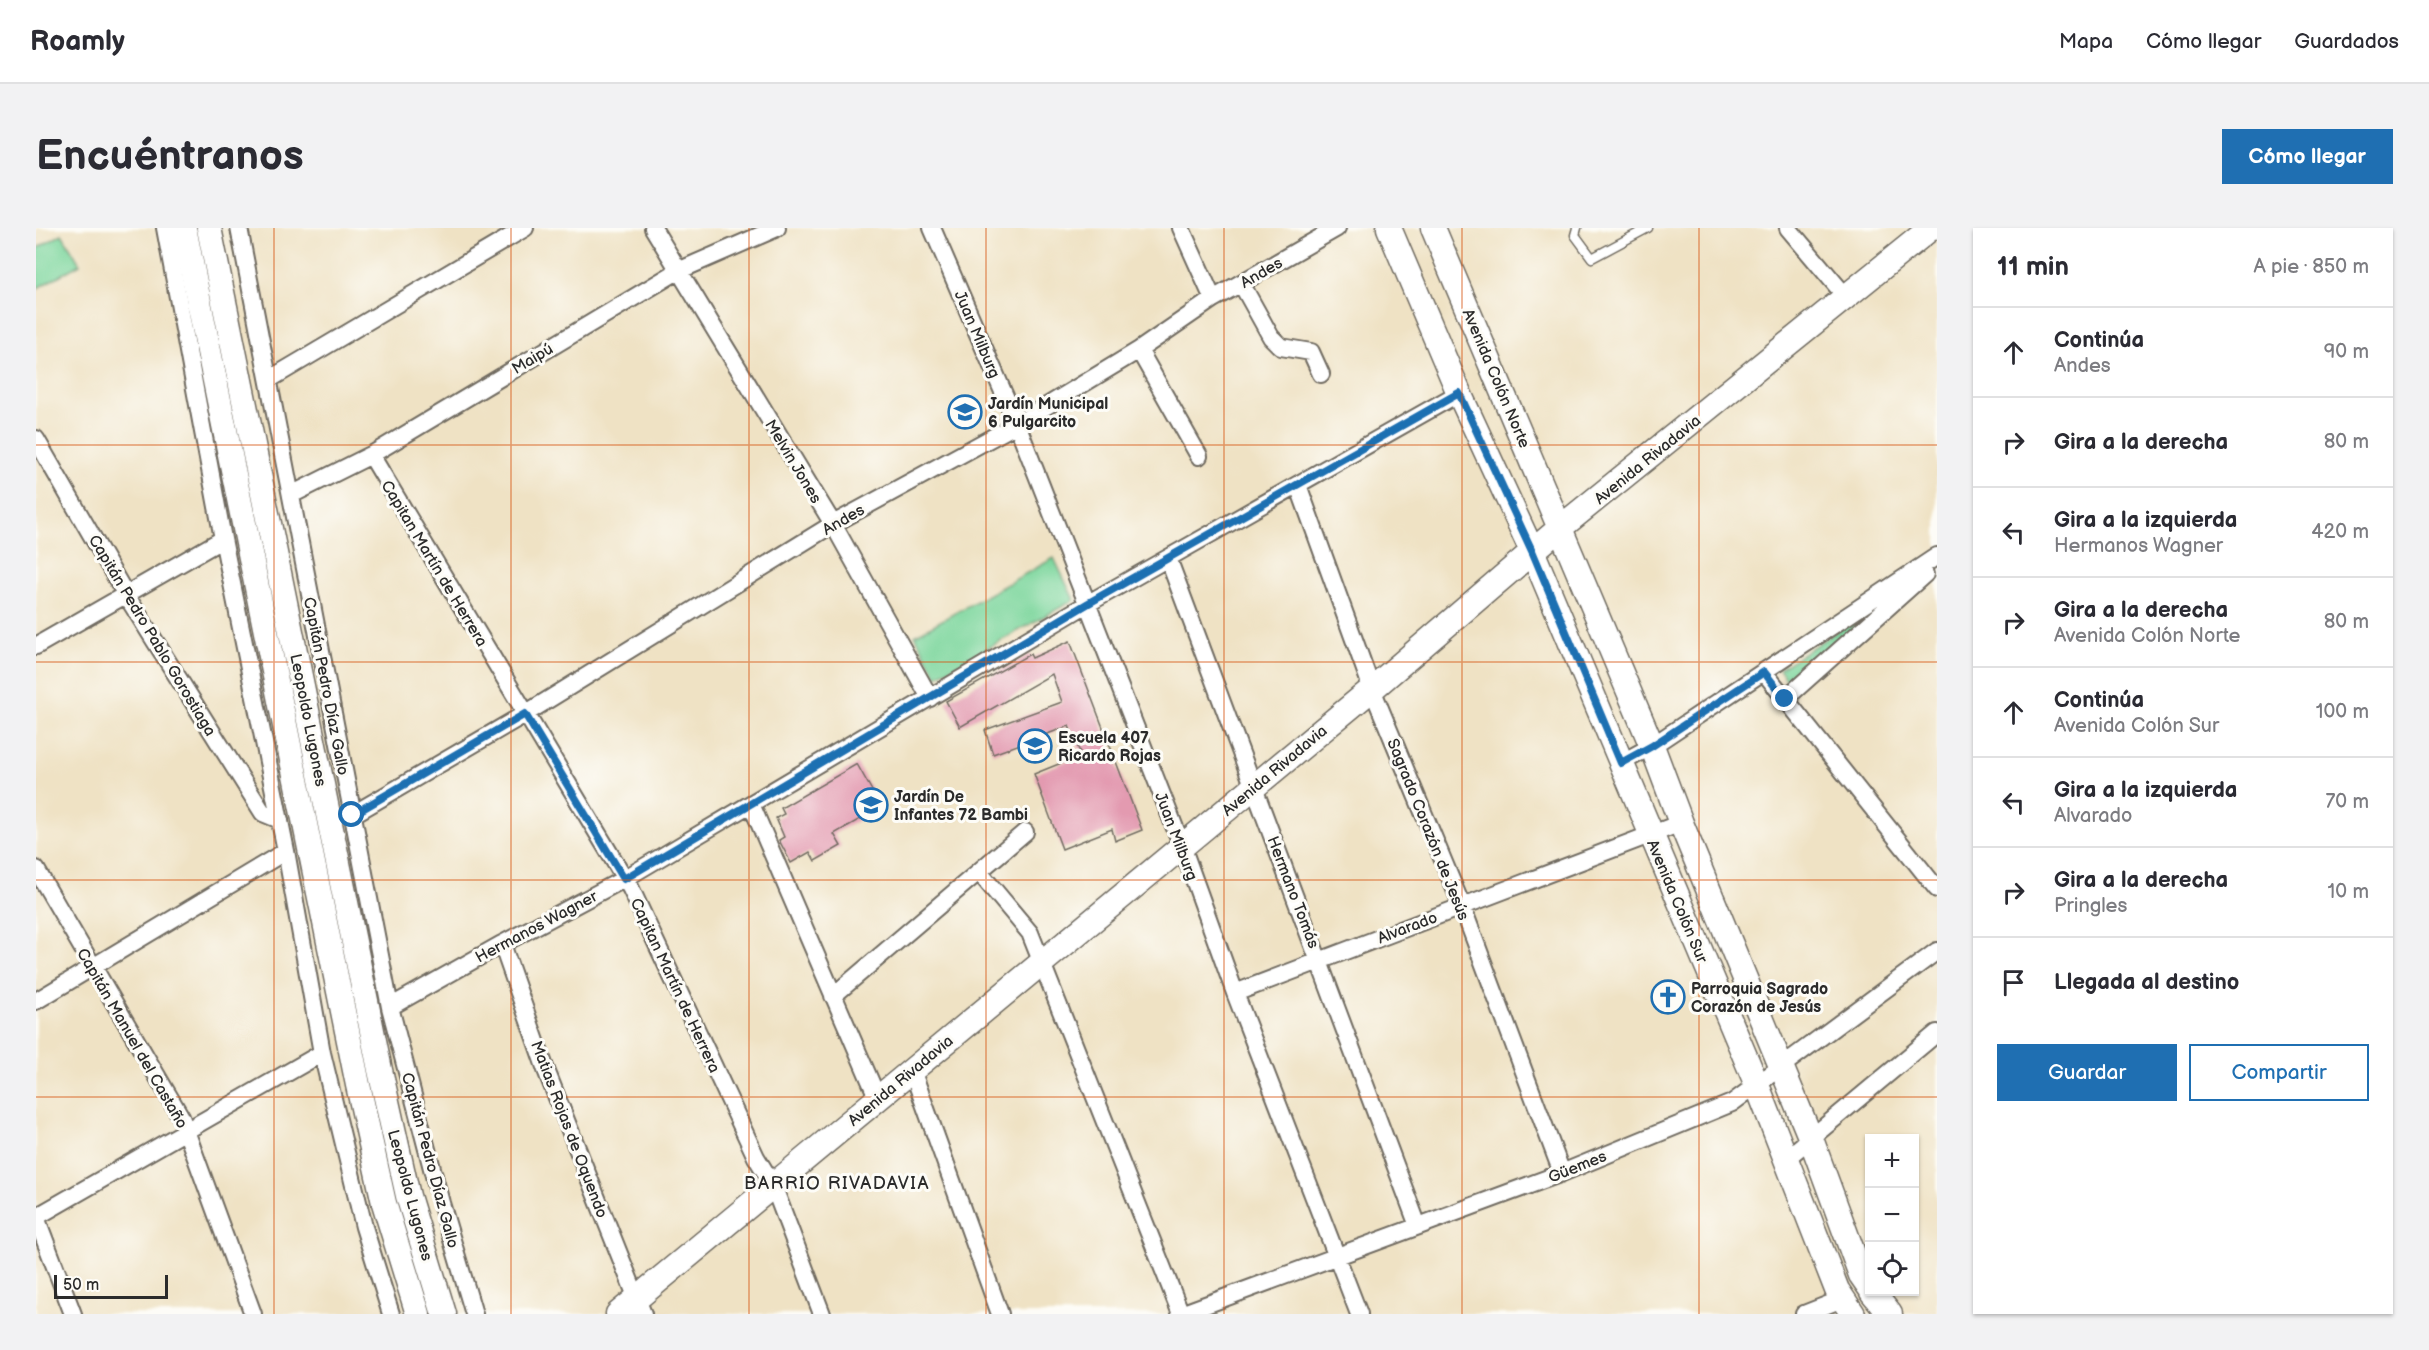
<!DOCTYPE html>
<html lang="es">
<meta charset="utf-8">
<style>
:root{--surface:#fff;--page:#f2f2f3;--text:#2b2b33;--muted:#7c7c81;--line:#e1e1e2;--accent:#1f6fb2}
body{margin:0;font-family:"Balsamiq Sans",sans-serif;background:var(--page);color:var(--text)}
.controls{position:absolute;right:18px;bottom:18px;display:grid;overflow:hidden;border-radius:0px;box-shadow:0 2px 4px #0004}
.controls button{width:54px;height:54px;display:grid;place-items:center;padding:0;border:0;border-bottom:2px solid var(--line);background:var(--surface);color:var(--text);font:30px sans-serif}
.scale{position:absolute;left:18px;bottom:15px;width:114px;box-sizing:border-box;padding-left:6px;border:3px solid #2b2b2b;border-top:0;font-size:16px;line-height:21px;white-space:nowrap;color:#2b2b2b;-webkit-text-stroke:4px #fdfcf7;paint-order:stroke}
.stop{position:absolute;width:18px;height:18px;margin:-14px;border:4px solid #1f6fb2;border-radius:50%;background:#fff}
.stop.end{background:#1f6fb2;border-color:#fff;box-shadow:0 2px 6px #0008}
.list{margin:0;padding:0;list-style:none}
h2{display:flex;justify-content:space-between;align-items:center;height:78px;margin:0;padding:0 24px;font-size:26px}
h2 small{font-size:20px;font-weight:400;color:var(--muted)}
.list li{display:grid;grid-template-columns:39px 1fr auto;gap:18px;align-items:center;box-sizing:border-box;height:90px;padding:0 24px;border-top:2px solid var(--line)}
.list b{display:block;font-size:22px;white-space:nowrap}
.list p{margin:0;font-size:20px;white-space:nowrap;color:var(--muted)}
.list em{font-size:20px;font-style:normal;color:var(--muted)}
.actions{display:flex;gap:12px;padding:18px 24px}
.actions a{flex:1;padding:14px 0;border:2px solid var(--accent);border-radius:0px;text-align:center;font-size:21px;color:var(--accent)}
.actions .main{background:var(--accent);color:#fff}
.icon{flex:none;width:33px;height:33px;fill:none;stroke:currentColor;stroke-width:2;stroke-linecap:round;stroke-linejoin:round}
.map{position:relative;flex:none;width:1901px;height:1086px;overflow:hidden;border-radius:0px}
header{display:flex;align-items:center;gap:36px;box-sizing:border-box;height:84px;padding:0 30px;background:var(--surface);border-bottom:2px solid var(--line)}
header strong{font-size:28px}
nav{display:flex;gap:33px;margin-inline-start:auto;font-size:21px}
.intro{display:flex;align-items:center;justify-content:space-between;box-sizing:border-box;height:144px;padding:0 36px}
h1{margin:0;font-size:42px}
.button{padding:15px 27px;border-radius:0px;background:var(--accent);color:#fff;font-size:21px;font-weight:700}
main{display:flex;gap:36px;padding:0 36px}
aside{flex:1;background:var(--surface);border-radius:0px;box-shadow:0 2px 4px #0004}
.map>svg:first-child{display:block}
</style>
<header>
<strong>Roamly</strong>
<nav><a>Mapa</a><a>Cómo llegar</a><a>Guardados</a></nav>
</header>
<div class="intro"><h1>Encuéntranos</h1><a class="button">Cómo llegar</a></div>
<main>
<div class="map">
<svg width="1901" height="1086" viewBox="0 0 1901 1086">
<rect width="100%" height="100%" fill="#fdfcf7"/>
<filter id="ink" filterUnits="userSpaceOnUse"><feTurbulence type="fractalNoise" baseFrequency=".0167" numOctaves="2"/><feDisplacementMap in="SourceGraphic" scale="12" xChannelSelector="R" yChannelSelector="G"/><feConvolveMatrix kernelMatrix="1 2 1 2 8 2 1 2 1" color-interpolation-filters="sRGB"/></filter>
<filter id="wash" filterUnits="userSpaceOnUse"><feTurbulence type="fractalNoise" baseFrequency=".008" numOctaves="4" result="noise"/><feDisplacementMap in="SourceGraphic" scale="24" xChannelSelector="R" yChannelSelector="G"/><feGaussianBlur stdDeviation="1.35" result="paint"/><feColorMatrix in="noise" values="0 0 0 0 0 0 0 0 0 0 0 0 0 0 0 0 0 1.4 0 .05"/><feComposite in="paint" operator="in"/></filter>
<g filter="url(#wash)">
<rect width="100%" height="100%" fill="#efe2c4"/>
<!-- green -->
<path fill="#7cd69c" stroke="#548064" stroke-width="1.5" d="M26 6 44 36 0 61V21Z
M1018 330 1038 372 901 448 879 407Z
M1861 364 1753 456 1743 441Z"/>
<g id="blocks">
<!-- building -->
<path fill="#e39ab0" d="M1034 413 1106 602 1079 613 1076 601 1026 621 998 546 1045 527 1033 498 957 526 949 502 1026 474 1016 446 924 499 910 473 994 426 996 430Z
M821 536 845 579 798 606 805 618 779 633 774 624 755 635 743 612 748 609 740 590 748 586 745 580Z"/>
</g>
</g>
<g filter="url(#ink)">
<use href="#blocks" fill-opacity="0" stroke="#706b61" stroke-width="1.5"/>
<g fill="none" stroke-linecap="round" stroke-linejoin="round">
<defs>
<path id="lane" d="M1541 0 1539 7 1556 30 1612 0"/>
<path id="street" d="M129 0 187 311 250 623 286 825 328 999 355 1086
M203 0 354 779 405 975 438 1086
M617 0 797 296 894 470
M896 0 981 196 1146 618 1199 765 1323 1086
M1145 0 1177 71
M1752 0 1811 70
M1205 55 1235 109 1245 119 1275 124 1285 146
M1103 122 1163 228
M234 151 489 0
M0 211 90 367 227 585 244 592
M335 227 595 661 720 929 737 957 786 1086
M1262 257 1336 461 1426 678 1526 945
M255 267 335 227 642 43 741 0
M1132 330 1382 998
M0 418 187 311
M1728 444 1901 661
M1749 471 1889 346
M1585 535 1616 518 1901 328
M715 576 842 871
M316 587 489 486 797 296 981 196 1103 122 1177 71 1301 0
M0 641 145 889 217 1086
M943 644 994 705 1145 1086
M466 716 510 842 607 1086
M1199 765 1645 595
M797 768 989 604
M0 773 250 623
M354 779 466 716 588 651 1051 376 1423 165
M876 842 964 1086
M1751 930 1901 805
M0 989 286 825
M0 989 37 1086
M1145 1086 1526 945 1696 875 1901 723
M1768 1086 1806 1071"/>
<path id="secondary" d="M148 0 322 857 348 975 382 1086
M173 0 344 842 372 968 408 1086
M1353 0 1423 165 1497 325 1721 857 1801 1062 1817 1086
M1397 0 1616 518 1645 595 1775 911 1825 1047 1834 1060
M1836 1064 1854 1086
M582 1086 1336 461 1524 300 1895 0"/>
</defs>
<!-- lane casing -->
<use href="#lane" stroke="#706b61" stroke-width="11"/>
<!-- street casing -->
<use href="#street" stroke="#706b61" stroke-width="20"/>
<!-- secondary casing -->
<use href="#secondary" stroke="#706b61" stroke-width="27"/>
<!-- lane -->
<use href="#lane" stroke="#fff" stroke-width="8"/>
<!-- street -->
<use href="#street" stroke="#fff" stroke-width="16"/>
<!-- secondary -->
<use href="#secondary" stroke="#fff" stroke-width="24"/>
</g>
</g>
<g fill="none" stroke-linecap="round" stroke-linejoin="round" filter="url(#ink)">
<!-- route -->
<path stroke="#1f6fb2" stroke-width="8" d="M316 587 489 486 588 651 1051 376 1423 165 1497 325 1585 535 1616 518 1728 444 1749 471"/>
</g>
<!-- grid -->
<path fill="none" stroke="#d5540f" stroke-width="1.5" stroke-opacity="0.55" d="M238 0V1086M475 0V1086M713 0V1086M950 0V1086M1188 0V1086M1426 0V1086M1663 0V1086M0 217H1901M0 434H1901M0 652H1901M0 869H1901"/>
<!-- icons -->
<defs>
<symbol id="school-ring" viewBox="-11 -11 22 22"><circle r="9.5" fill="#fdfcf7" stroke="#1f6fb2" stroke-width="1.5"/><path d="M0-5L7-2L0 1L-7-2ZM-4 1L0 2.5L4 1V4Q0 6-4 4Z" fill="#1f6fb2"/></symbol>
<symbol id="church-ring" viewBox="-11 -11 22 22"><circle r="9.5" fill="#fdfcf7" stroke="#1f6fb2" stroke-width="1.5"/><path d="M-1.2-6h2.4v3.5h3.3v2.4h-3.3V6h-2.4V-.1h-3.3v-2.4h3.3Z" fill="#1f6fb2"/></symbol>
</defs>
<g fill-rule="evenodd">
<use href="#school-ring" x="910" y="165" width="38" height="38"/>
<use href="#school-ring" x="980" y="499" width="38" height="38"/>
<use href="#school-ring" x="816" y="558" width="38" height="38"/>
<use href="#church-ring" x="1613" y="750" width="38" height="38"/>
</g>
<g text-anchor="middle" stroke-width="6" stroke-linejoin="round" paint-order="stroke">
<!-- street labels -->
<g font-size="16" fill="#2b2b2b" stroke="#fdfcf7">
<text transform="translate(1225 44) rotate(-30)" y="6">Andes</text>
<text transform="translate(942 106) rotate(67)" y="6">Juan Milburg</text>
<text transform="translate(496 130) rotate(-31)" y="6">Maipú</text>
<text transform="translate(1461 150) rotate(67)" y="6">Avenida Colón Norte</text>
<text transform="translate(1611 231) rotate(-39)" y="6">Avenida Rivadavia</text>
<text transform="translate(758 233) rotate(59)" y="6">Melvin Jones</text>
<text transform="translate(807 291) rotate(-30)" y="6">Andes</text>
<text transform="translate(399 335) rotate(59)" y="6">Capitan Martín de Herrera</text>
<text transform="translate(117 407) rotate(59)" y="6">Capitán Pedro Pablo Gorostiaga</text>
<text transform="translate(291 458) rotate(79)" y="6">Capitán Pedro Díaz Gallo</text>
<text transform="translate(273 492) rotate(79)" y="6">Leopoldo Lugones</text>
<text transform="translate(1238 542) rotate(-40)" y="6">Avenida Rivadavia</text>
<text transform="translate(1393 601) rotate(68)" y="6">Sagrado Corazón de Jesús</text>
<text transform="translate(1141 608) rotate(69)" y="6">Juan Milburg</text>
<text transform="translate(1258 664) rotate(69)" y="6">Hermano Tomás</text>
<text transform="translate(1642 673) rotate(67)" y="6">Avenida Colón Sur</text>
<text transform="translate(500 698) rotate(-28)" y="6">Hermanos Wagner</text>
<text transform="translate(1371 699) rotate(-21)" y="6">Alvarado</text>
<text transform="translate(640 757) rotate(65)" y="6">Capitan Martín de Herrera</text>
<text transform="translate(97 810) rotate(60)" y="6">Capitán Manuel del Castaño</text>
<text transform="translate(864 852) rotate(-40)" y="6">Avenida Rivadavia</text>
<text transform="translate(534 901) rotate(69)" y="6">Matias Rojas de Oquendo</text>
<text transform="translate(395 932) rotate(75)" y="6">Capitán Pedro Díaz Gallo</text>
<text transform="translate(1541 938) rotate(-22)" y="6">Güemes</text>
<text transform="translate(375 967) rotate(75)" y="6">Leopoldo Lugones</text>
</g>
<!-- poi labels -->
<g font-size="16" font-weight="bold" fill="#2b2b2b" stroke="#fdfcf7" text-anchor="start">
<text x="952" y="181">Jardín Municipal<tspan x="952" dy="18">6 Pulgarcito</tspan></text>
<text x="1022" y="515">Escuela 407<tspan x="1022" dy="18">Ricardo Rojas</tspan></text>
<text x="858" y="574">Jardín De<tspan x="858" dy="18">Infantes 72 Bambi</tspan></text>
<text x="1655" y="766">Parroquia Sagrado<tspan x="1655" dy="18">Corazón de Jesús</tspan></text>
</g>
<!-- neighbourhood labels -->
<g font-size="18" letter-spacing="1.5" fill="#2b2b2b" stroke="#fdfcf7">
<text x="801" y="961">BARRIO RIVADAVIA</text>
</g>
</g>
</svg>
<div class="controls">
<button>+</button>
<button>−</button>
<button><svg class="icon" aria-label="locate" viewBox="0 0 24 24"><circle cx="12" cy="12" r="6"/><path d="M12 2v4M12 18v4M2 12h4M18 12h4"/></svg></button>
</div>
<div class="scale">50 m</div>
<div class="stop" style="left:316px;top:587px"></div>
<div class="stop end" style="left:1749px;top:471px"></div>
</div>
<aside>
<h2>11 min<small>A pie · 850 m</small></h2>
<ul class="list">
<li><svg class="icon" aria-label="ahead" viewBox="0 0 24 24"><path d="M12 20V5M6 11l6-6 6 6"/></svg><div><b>Continúa</b><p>Andes</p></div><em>90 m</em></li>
<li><svg class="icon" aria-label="right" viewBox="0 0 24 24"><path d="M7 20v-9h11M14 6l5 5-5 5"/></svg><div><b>Gira a la derecha</b></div><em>80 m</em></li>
<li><svg class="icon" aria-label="left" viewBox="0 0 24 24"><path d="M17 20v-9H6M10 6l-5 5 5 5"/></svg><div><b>Gira a la izquierda</b><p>Hermanos Wagner</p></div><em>420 m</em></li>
<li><svg class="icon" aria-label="right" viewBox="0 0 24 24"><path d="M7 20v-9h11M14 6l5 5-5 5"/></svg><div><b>Gira a la derecha</b><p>Avenida Colón Norte</p></div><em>80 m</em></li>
<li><svg class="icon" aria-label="ahead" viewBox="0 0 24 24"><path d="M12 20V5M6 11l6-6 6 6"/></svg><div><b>Continúa</b><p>Avenida Colón Sur</p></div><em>100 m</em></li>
<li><svg class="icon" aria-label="left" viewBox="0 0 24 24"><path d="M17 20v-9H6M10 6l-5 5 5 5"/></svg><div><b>Gira a la izquierda</b><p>Alvarado</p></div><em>70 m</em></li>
<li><svg class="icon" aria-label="right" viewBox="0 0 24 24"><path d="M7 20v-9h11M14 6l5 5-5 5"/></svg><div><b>Gira a la derecha</b><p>Pringles</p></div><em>10 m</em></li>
<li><svg class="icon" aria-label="arrive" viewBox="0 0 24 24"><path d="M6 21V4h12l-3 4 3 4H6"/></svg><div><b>Llegada al destino</b></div></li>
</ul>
<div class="actions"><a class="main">Guardar</a><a>Compartir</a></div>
</aside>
</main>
